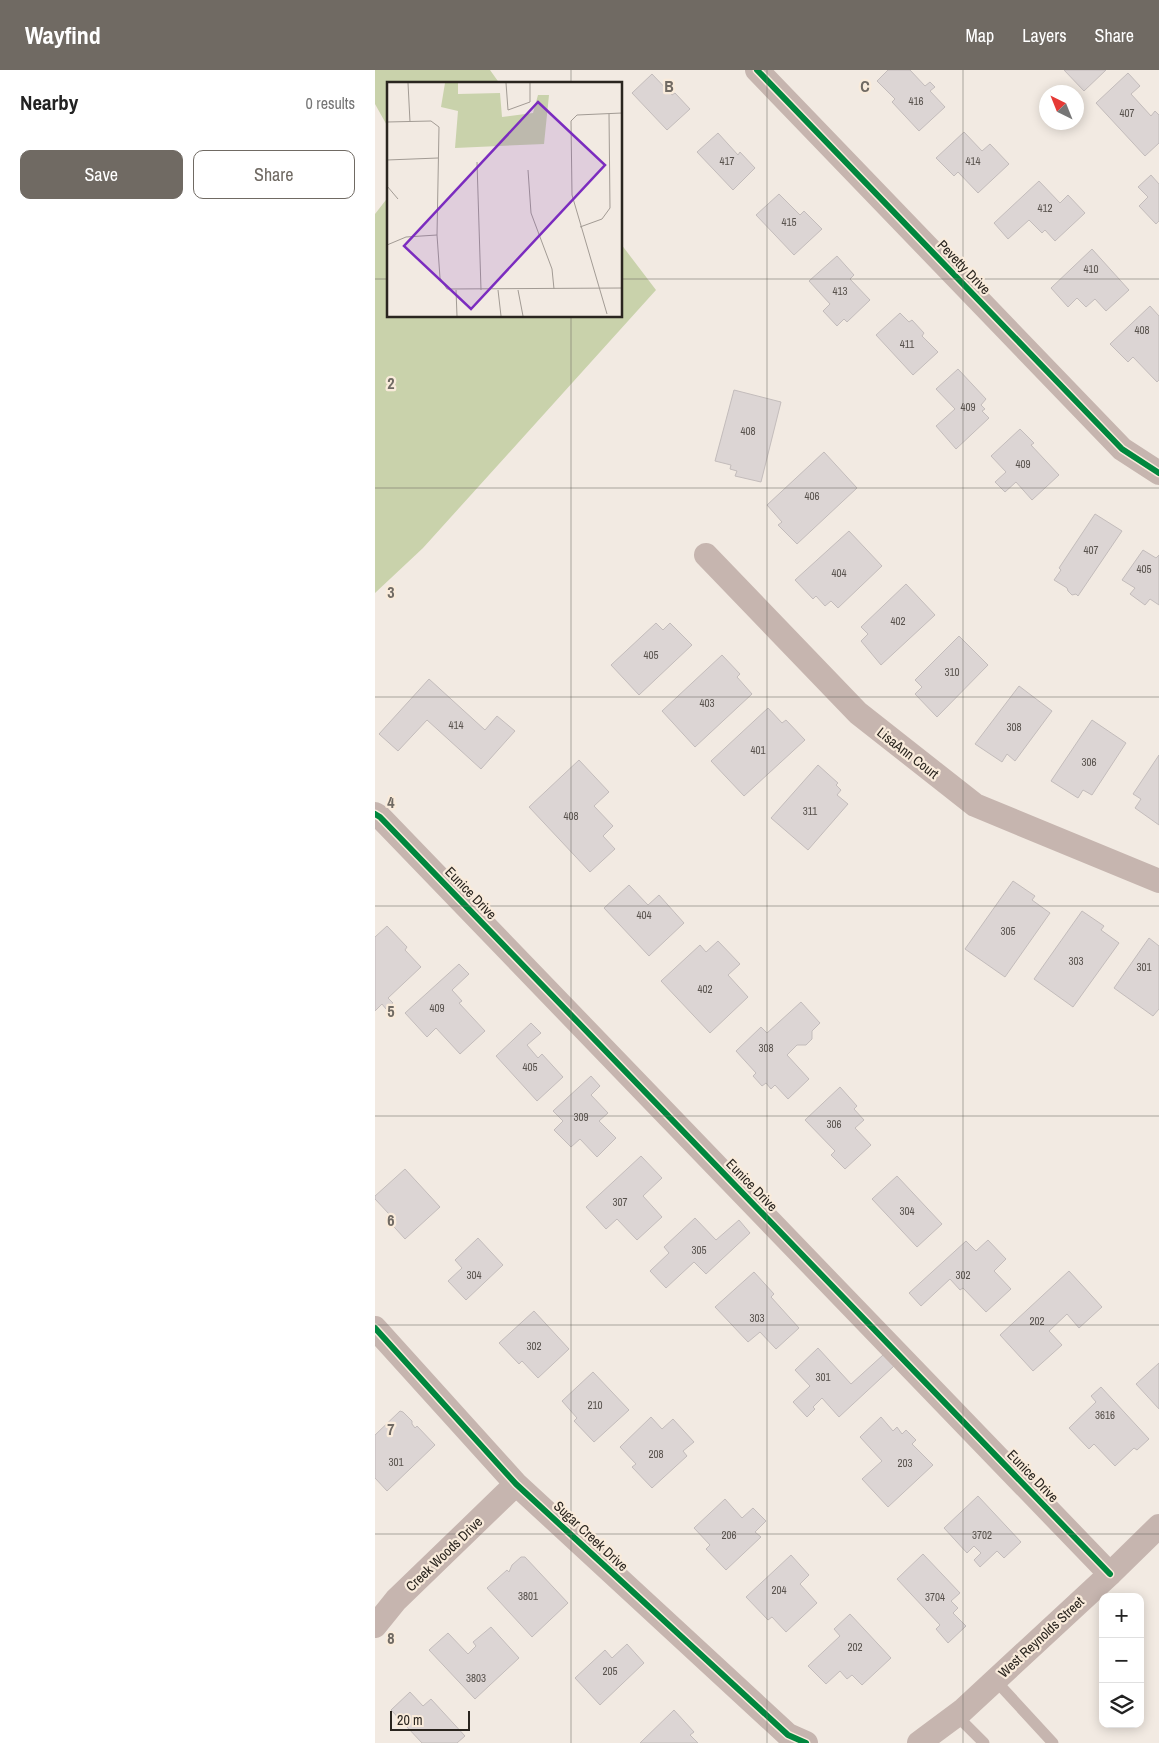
<!DOCTYPE html>
<meta charset="utf-8">
<style>
:root{--surface:#fff;--page:#f6f6f6;--text:#222;--muted:#767676;--line:#e0e0e0;--accent:#706a63}
body{margin:0;font-family:"Archivo Narrow",sans-serif;background:var(--page);color:var(--text)}
.controls{position:absolute;right:15px;bottom:15px;display:grid;overflow:hidden;border-radius:10px;box-shadow:0 2px 12px #0003}
.controls button{width:45px;height:45px;display:grid;place-items:center;padding:0;border:0;border-bottom:1px solid var(--line);background:var(--surface);color:var(--text);font:25px sans-serif}
.compass{position:absolute;left:664px;top:15px;width:45px;height:45px;border-radius:50%;background:var(--surface);box-shadow:0 2px 12px #0003;rotate:317deg}
.scale{position:absolute;left:15px;bottom:12px;width:80px;box-sizing:border-box;padding-left:5px;border:2px solid #2a251f;border-top:0;font-size:14px;line-height:18px;white-space:nowrap;color:#2a251f;-webkit-text-stroke:4px #f9ebdb;paint-order:stroke}
.list{margin:0;padding:0;list-style:none}
h2{display:flex;justify-content:space-between;align-items:center;height:65px;margin:0;padding:0 20px;font-size:21px}
h2 small{font-size:16px;font-weight:400;color:var(--muted)}
.actions{display:flex;gap:10px;padding:15px 20px}
.actions a{flex:1;padding:11px 0;border:1px solid var(--accent);border-radius:10px;text-align:center;font-size:18px;color:var(--accent)}
.actions .main{background:var(--accent);color:#fff}
.icon{flex:none;width:28px;height:28px;fill:none;stroke:currentColor;stroke-width:2;stroke-linecap:round;stroke-linejoin:round}
.map{position:relative;flex:none;width:784px;height:1673px;overflow:hidden}
header{display:flex;align-items:center;gap:30px;box-sizing:border-box;height:70px;padding:0 25px;background:var(--accent);color:#fff}
header strong{font-size:24px}
nav{display:flex;gap:28px;margin-inline-start:auto;font-size:18px}
main{display:flex}
aside{flex:1;background:var(--surface)}
.map>svg:first-child{display:block}
</style>
<header>
<strong>Wayfind</strong>
<nav><a>Map</a><a>Layers</a><a>Share</a></nav>
</header>
<main>
<aside>
<h2>Nearby<small>0 results</small></h2>
<ul class="list">
</ul>
<div class="actions"><a class="main">Save</a><a>Share</a></div>
</aside>
<div class="map">
<svg width="784" height="1673" viewBox="0 0 784 1673">
<rect width="100%" height="100%" fill="#f2eae2"/>
<!-- forest -->
<path fill="#c9d2ab" d="M0 0H115L125 14H14V59L0 34Z
M14 126V246H246V174L281 220 48 478 0 523V144Z"/>
<!-- building -->
<path fill="#dcd5d4" stroke="#c3bcbb" d="M513 0H535L550 16 555 12 560 17 555 21 570 37 544 61 517 32 520 29 502 11Z
M689 0H731L709 21Z
M753 3 765 16 756 24 776 46 780 41 784 45V73L770 86 721 33Z
M277 4 297 25 300 23 315 39 292 60 257 23Z
M589 62 607 81 615 74 634 94 603 123 583 102 579 106 561 88Z
M343 63 363 85 365 82 380 98 358 120 322 82Z
M776 105 784 114V151L781 154 764 136 773 127 763 117Z
M664 111 685 133 693 125 710 143 680 171 670 160 667 163 654 150 633 169 619 153Z
M404 124 425 145 429 141 447 159 419 185 381 145Z
M717 179 754 220 731 241 720 229 711 237 702 228 693 237 676 218Z
M462 186 479 205 475 209 495 230 472 252 469 249 462 256 448 241 455 234 434 211Z
M775 236 784 246V310L782 312 758 287 753 292 735 274Z
M525 243 534 252 537 250 549 263 547 266 563 282 538 305 501 265Z
M583 299 611 329 606 335 610 339 607 341 614 348 581 379 561 356 580 339 561 319Z
M359 320 406 332 386 412 360 406 362 401 355 399 356 395 340 391Z
M645 359 659 373 656 375 684 405 657 430 641 412 630 422 620 412 631 402 616 386Z
M449 382 482 418 422 474 403 455 407 452 392 435Z
M720 444 747 461 703 526 701 524 697 525 693 521 692 518 679 510 686 500 684 498Z
M474 461 507 496 463 538 456 531 450 536 441 526 438 529 420 510Z
M768 480 781 488 784 485V535L775 529 770 535 755 524 760 518 747 510Z
M531 514 560 545 506 595 486 571 493 564 486 557Z
M281 553 288 560 295 553 317 575 264 625 236 595Z
M584 566 613 595 562 647 540 624 547 617 540 610Z
M347 585 365 604 362 607 377 624 320 677 287 641Z
M54 609 110 660 122 646 140 661 106 699 52 650 23 681 4 664Z
M644 616 677 641 640 691 632 684 627 692 600 674Z
M393 638 407 653 411 650 430 670 369 726 336 691Z
M717 650 751 673 717 725 708 720 703 728 676 711Z
M784 685V755L760 738 766 729 758 724Z
M204 690 234 722 219 736 238 756 228 766 240 779 215 802 154 737Z
M443 695 463 713 461 715 466 720 462 725 473 734 433 780 396 748Z
M638 811 660 826 657 830 675 843 630 907 590 879Z
M254 815 273 835 284 825 309 853 274 886 229 838Z
M707 841 729 856 726 860 744 873 698 937 659 909Z
M12 856 32 877 30 880 46 897 13 928 18 933 11 939 7 934 0 941V867Z
M774 868 784 876V939L778 946 739 918Z
M343 871 365 894 353 905 373 927 335 963 286 911 325 875 331 882Z
M84 894 94 904 77 920 87 931 84 933 110 961 85 984 61 958 52 967 30 943Z
M426 932 445 953 437 961V969L431 975H422L412 985 434 1009 413 1029 400 1015 396 1019 391 1013 387 1016 378 1006 381 1003 361 981 386 957 392 963Z
M156 953 166 963 152 975 163 988 167 984 188 1007 162 1031 121 986Z
M216 1006 225 1016 216 1025 233 1043 224 1051 241 1068 222 1087 205 1069 196 1077 179 1060 188 1051 178 1041Z
M465 1017 482 1036 479 1039 489 1050 480 1058 496 1075 470 1099 456 1085 460 1081 430 1050Z
M266 1086 287 1108 268 1126 287 1147 262 1170 242 1149 231 1159 211 1137Z
M30 1099 65 1137 30 1169 11 1148 14 1144 0 1129V1126Z
M522 1106 567 1154 542 1177 497 1129Z
M320 1148 341 1170 364 1150 375 1163 331 1204 319 1192 291 1218 275 1201 294 1183 289 1177Z
M103 1168 128 1195 91 1230 73 1211 87 1198 80 1190Z
M613 1170 631 1189 619 1201 636 1219 611 1242 588 1218 585 1220 575 1209 546 1236 534 1223 591 1171 601 1181Z
M694 1201 727 1237 704 1258 692 1244 674 1261 687 1275 658 1301 625 1265Z
M379 1202 399 1224 396 1227 424 1258 401 1279 385 1262 373 1272 340 1237Z
M159 1241 194 1279 163 1308 147 1291 144 1294 124 1273Z
M443 1278 476 1314 508 1285 519 1296 464 1347 447 1328 438 1337 440 1339 432 1347 418 1332 435 1316 420 1300Z
M784 1293V1339L761 1314Z
M218 1302 254 1340 219 1372 199 1351 202 1348 187 1331Z
M726 1317 774 1369 762 1380 759 1378 740 1396 719 1374 714 1379 694 1358 721 1332 716 1326Z
M25 1341 28 1342 37 1351V1354L40 1358 42 1356 60 1375 12 1421 0 1408V1365Z
M276 1347 287 1359 298 1349 319 1372 308 1381 312 1386 277 1418 257 1397 261 1394 245 1377Z
M506 1347 518 1361 522 1357 527 1364 531 1360 541 1370 537 1374 558 1395 513 1437 487 1409 507 1391 485 1367Z
M603 1426 646 1472 629 1488 622 1481 605 1497 599 1490 606 1483 599 1476 592 1483 569 1458Z
M350 1429 367 1448 378 1438 391 1451 380 1462 386 1467 351 1500 331 1479 335 1475 319 1458Z
M548 1484 585 1523 576 1531 583 1538 578 1543 591 1556 573 1573 561 1559 565 1555 522 1509Z
M416 1485 434 1505 425 1514 442 1533 411 1562 397 1547 393 1550 371 1527Z
M146 1487H150L193 1533 157 1567 112 1518 132 1500 134 1502 137 1495Z
M475 1544 516 1588 487 1615 477 1605 472 1609 465 1601 451 1614 433 1596 465 1566 459 1559Z
M116 1557 144 1588 100 1629 54 1580 73 1563 93 1584 101 1576 98 1572Z
M252 1574 269 1593 225 1635 200 1608 230 1580 237 1588Z
M35 1622 48 1636 56 1629 90 1666 82 1673H47L16 1640Z
M299 1640 319 1662 315 1665 323 1673H265Z"/>
<g fill="none" stroke-linecap="round" stroke-linejoin="round">
<!-- service -->
<path stroke="#c6b5af" stroke-width="11" d="M620 1610 678 1673
M581 1645 609 1673"/>
<!-- minor -->
<path stroke="#c6b5af" stroke-width="24" d="M382 0 747 379 784 403
M331 485 483 643 600 735 784 811
M0 744 5 747 735 1504
M0 1258 141 1414 413 1665 431 1673
M0 1556 21 1530 141 1414
M544 1673 587 1641 735 1504 784 1456"/>
<defs>
<path id="cycleway" d="M382 0 747 379 784 403
M0 744 5 747 735 1504
M0 1258 141 1414 413 1665 431 1673"/>
</defs>
<!-- cycleway casing -->
<use href="#cycleway" stroke="#f9ebdb" stroke-width="9"/>
<!-- cycleway -->
<use href="#cycleway" stroke="#00873e" stroke-width="6"/>
</g>
<!-- grid -->
<path fill="none" stroke="#706a63" stroke-width="1" stroke-opacity="0.55" d="M196 0V14M392 0V1673M588 0V1673M0 209H14M246 209H784M196 246V1673M0 418H784M0 627H784M0 836H784M0 1046H784M0 1255H784M0 1464H784"/>
<g text-anchor="middle" stroke-width="4.5" stroke-linejoin="round" paint-order="stroke">
<!-- number labels -->
<g font-size="11" fill="#58524d">
<text x="541" y="35">416</text>
<text x="752" y="47">407</text>
<text x="352" y="95">417</text>
<text x="598" y="95">414</text>
<text x="670" y="142">412</text>
<text x="414" y="156">415</text>
<text x="716" y="203">410</text>
<text x="465" y="225">413</text>
<text x="767" y="264">408</text>
<text x="532" y="278">411</text>
<text x="593" y="341">409</text>
<text x="373" y="365">408</text>
<text x="648" y="398">409</text>
<text x="437" y="430">406</text>
<text x="716" y="484">407</text>
<text x="769" y="503">405</text>
<text x="464" y="507">404</text>
<text x="523" y="555">402</text>
<text x="276" y="589">405</text>
<text x="577" y="606">310</text>
<text x="332" y="637">403</text>
<text x="81" y="659">414</text>
<text x="639" y="661">308</text>
<text x="383" y="684">401</text>
<text x="714" y="696">306</text>
<text x="435" y="745">311</text>
<text x="196" y="750">408</text>
<text x="269" y="849">404</text>
<text x="633" y="865">305</text>
<text x="701" y="895">303</text>
<text x="769" y="901">301</text>
<text x="330" y="923">402</text>
<text x="62" y="942">409</text>
<text x="391" y="982">308</text>
<text x="155" y="1001">405</text>
<text x="206" y="1051">309</text>
<text x="459" y="1058">306</text>
<text x="245" y="1136">307</text>
<text x="532" y="1145">304</text>
<text x="324" y="1184">305</text>
<text x="99" y="1209">304</text>
<text x="588" y="1209">302</text>
<text x="382" y="1252">303</text>
<text x="662" y="1255">202</text>
<text x="159" y="1280">302</text>
<text x="448" y="1311">301</text>
<text x="220" y="1339">210</text>
<text x="730" y="1349">3616</text>
<text x="281" y="1388">208</text>
<text x="21" y="1396">301</text>
<text x="530" y="1397">203</text>
<text x="354" y="1469">206</text>
<text x="607" y="1469">3702</text>
<text x="404" y="1524">204</text>
<text x="153" y="1530">3801</text>
<text x="560" y="1531">3704</text>
<text x="480" y="1581">202</text>
<text x="235" y="1605">205</text>
<text x="101" y="1612">3803</text>
</g>
<!-- street labels -->
<g font-size="14" fill="#2a251f" stroke="#f9ebdb">
<text transform="translate(589 197) rotate(46)" y="5">Pevetty Drive</text>
<text transform="translate(533 683) rotate(38)" y="5">LisaAnn Court</text>
<text transform="translate(96 823) rotate(46)" y="5">Eunice Drive</text>
<text transform="translate(377 1115) rotate(46)" y="5">Eunice Drive</text>
<text transform="translate(658 1406) rotate(46)" y="5">Eunice Drive</text>
<text transform="translate(216 1466) rotate(43)" y="5">Sugar Creek Drive</text>
<text transform="translate(69 1484) rotate(-44)" y="5">Creek Woods Drive</text>
<text transform="translate(666 1567) rotate(-43)" y="5">West Reynolds Street</text>
</g>
</g>
<!-- overview -->
<g transform="translate(12 12)">
<rect width="235" height="235" fill="#f2eae2"/>
<path d="M58 1H71V12L113 11 115 35 146 31 151 13H162L157 62 68 66 71 29 54 25Z" fill="#c9d2ab"/>
<path fill="none" stroke="#a29b94" stroke-width="1" d="M21 1 23 40M119 1 121 28 143 20V1M0 40 44 39 52 45 50 153 53 196 60 207 235 206M0 78 51 76M90 80 94 208M141 88 144 131 165 187 167 207M0 104 11 117M193 145 215 137 223 126 222 32M0 163 19 155 50 153M69 208 70 234M111 208 114 234M131 208 136 234M220 232 185 113 184 39 190 33 235 31"/>
<path fill="#7b2cbf" fill-opacity="0.15" stroke="#7b2cbf" stroke-width="2.5" d="M151 20 218 83 84 227 17 164Z"/>
<rect width="235" height="235" fill="none" stroke="#2a251f" stroke-width="2.5"/>
</g>
<g font-size="16" text-anchor="middle" font-weight="bold" fill="#706a63" stroke="#f9ebdb" stroke-width="4.5" stroke-linejoin="round" paint-order="stroke">
<text x="294" y="22">B</text>
<text x="490" y="22">C</text>
<text x="16" y="319">2</text>
<text x="16" y="528">3</text>
<text x="16" y="738">4</text>
<text x="16" y="947">5</text>
<text x="16" y="1156">6</text>
<text x="16" y="1365">7</text>
<text x="16" y="1574">8</text>
</g>
</svg>
<div class="controls">
<button>+</button>
<button>−</button>
<button><svg class="icon" aria-label="layers" viewBox="0 0 24 24"><path d="M12 4l9 5-9 5-9-5zM3 14l9 5 9-5"/></svg></button>
</div>
<svg class="compass" viewBox="-18 -18 36 36"><path d="M0-13l5 13h-10z" fill="#e53935"/><path d="M0 13l5-13h-10z" fill="#767676"/></svg>
<div class="scale">20 m</div>
</div>
</main>
